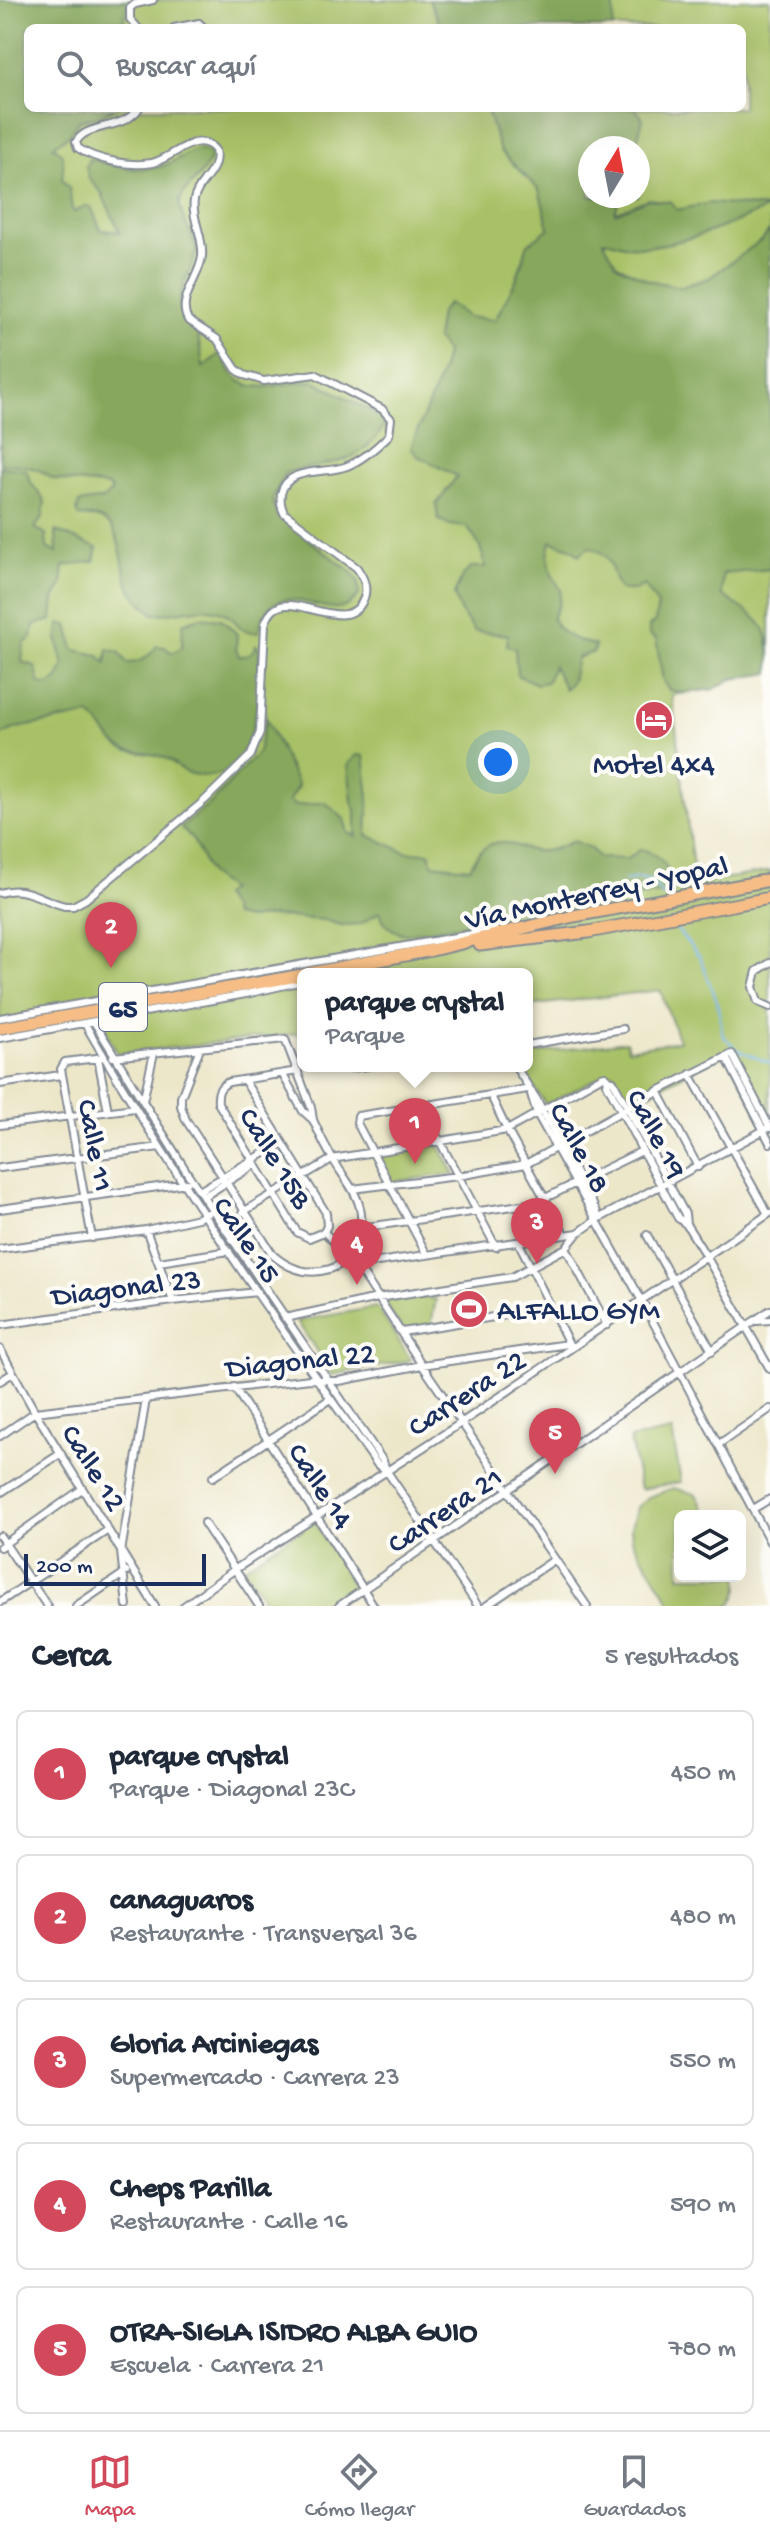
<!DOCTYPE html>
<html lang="es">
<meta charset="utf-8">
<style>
:root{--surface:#fff;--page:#f6f6f7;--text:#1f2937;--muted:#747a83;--line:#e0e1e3;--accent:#d1495b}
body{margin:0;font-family:"Gochi Hand",sans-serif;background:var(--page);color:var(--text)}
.controls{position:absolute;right:24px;bottom:24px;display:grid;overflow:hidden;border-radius:12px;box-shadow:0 8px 32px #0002}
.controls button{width:72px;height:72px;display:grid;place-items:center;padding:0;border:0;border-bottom:2px solid var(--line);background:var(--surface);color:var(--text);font:40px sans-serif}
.compass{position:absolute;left:578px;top:136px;width:72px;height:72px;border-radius:50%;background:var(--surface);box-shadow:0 8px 32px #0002;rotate:10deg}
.scale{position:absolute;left:24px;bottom:20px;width:182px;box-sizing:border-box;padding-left:8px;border:4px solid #1b2f5e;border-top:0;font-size:22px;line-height:28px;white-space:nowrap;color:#1b2f5e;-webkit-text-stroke:6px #fdfcf7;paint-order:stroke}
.you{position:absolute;left:498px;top:762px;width:28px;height:28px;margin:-20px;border:6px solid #fff;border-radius:50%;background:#1a73e8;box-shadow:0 0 0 12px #1a73e833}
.badge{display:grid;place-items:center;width:52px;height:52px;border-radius:50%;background:var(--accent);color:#fff;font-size:26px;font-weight:700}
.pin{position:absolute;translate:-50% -66px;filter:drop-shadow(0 2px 4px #0008)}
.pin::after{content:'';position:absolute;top:42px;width:28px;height:24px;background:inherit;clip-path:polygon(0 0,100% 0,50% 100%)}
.popup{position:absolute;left:297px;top:968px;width:236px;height:104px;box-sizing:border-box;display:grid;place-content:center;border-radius:12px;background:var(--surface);filter:drop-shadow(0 2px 6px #0005);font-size:26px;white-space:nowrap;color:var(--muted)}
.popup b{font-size:30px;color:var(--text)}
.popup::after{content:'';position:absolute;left:50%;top:100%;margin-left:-16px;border:16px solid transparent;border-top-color:var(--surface)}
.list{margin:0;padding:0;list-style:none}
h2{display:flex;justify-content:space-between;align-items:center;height:104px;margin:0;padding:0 32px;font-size:34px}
h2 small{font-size:26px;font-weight:400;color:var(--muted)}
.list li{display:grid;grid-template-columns:52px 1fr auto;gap:24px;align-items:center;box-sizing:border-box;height:128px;margin:0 16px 16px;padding:0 16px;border:2px solid var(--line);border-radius:12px}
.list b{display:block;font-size:30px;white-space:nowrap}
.list p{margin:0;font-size:26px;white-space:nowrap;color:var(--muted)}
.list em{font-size:26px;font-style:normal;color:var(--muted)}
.icon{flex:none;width:44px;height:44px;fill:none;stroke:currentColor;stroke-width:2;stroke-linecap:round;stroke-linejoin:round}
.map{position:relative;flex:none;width:770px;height:1606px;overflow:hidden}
.search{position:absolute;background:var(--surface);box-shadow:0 8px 32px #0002;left:24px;right:24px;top:24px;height:88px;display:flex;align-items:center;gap:20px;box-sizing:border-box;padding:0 28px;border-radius:12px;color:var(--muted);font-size:30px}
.sheet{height:824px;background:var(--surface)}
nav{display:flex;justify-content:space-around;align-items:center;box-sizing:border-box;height:112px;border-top:2px solid var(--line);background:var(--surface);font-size:22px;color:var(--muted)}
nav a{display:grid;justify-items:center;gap:4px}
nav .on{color:var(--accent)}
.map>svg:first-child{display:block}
</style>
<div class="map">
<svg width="770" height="1606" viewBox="0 0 770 1606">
<rect width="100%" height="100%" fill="#fdfcf7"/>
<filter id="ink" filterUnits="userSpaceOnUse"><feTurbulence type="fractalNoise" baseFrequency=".0125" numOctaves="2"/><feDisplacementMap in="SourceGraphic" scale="16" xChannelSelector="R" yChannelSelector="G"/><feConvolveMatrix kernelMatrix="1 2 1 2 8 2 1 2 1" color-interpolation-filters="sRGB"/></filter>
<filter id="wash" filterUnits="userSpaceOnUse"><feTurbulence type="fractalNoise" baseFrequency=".006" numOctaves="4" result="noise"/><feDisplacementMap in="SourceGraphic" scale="32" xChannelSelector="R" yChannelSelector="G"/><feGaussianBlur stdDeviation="1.8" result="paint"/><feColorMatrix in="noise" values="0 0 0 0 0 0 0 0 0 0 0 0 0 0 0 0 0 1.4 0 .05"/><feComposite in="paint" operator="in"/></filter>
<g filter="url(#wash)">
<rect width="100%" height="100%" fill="#ede7ca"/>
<!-- green -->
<path fill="#a8c166" stroke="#627862" stroke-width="2" fill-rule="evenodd" d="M0 0H770V673L732 679 714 689 672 695 695 884 770 871V1136L727 1054 689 1071 630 1103 613 1073 609 1072 546 1105 520 1066H527V1047L537 1046 539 1053 626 1041 628 1049 679 1041 660 990 527 1006V974H303V1033L118 1054 95 1013 0 1029ZM28 28H742V108H28ZM590 148H638V196H590Z
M438 1144 455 1174 389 1182 375 1154Z
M409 1295 436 1299 431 1325 403 1330 382 1300Z
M377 1307 411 1360 332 1375 297 1321Z
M672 1431 681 1482 640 1489 630 1439Z
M673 1488 696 1494 708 1516H680V1576H738C741 1588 738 1596 730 1606H673L632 1540 631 1527 637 1507 649 1497Z
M314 1520 354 1588 326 1606H269L243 1568Z"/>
<!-- forest -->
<path fill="#86a75b" stroke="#506b5c" stroke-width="2" d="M0 0H135C125 6 124 12 124 23L129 28H28V108H115L102 115 78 121 69 135 53 146C67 153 63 167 62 180L69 188 72 210 75 212 85 206 91 207 101 230 120 232 101 192 89 179 86 167 89 159C114 166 140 174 165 165 180 160 197 141 211 154 207 178 176 190 180 207 183 223 193 235 197 249 189 281 163 308 197 332 198 336 203 363 203 367L222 352C237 406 277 381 315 381L380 416 384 427C355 470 328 460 285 473L272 500 277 516 350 571 358 580 359 595C356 598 354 602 350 604 324 623 272 567 259 632 237 634 239 619 222 612 198 603 178 615 154 614 144 606 134 596 129 585 121 568 123 532 104 521 98 517 87 517 79 516L77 511 79 503 104 499 112 491 108 486 53 479C40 467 17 464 0 464Z
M429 0H614L613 28H442Z
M486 108H635L643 119 635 148H590V196H620L615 213 648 199 671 202 677 210 710 203 768 208C731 225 668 251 628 246 620 244 611 241 603 240L617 265 648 280 680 287 709 278 763 239 770 230V569L723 574 722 595C764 623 770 621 770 673L732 679 714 689 683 693 669 690 663 681 656 639 649 635V626L655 622 658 605 644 585 635 590H620C608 570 616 555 589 547L579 555 573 549 551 541 548 555 552 575 561 590 559 604 552 619C562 636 576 641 595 645L594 652 577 658 572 681 565 689 553 666 547 682 537 684 517 675 515 648 507 646 508 635 474 631 460 611 454 594 464 574 472 567H485C484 552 477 539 467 527L449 525 438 519 436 505 457 476 418 456 411 448C422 415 440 385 446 352L436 339 440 313 448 303 468 317 495 320 516 280 528 244 549 228 539 190 500 151Z
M0 467 26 470 31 483 45 501 43 517 35 528 46 534 47 548 57 553 56 531 97 548 95 561 64 566 62 585 54 599 52 620 34 625 32 637 24 644 22 662 35 666 40 684 48 685 57 680 64 666 57 638 60 624 68 625 74 650 98 655 106 663 108 649 119 652 127 663C141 663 149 657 157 646L165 647 172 653 182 647 183 623 200 617 221 619 237 634 236 648 239 656C248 656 253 653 256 645L259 648C262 692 257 798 186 772 178 769 173 761 165 758 152 751 130 755 118 746 106 737 101 722 89 715L16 728 0 736Z
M266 718 298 786 289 801 295 806 325 802 344 819 348 833 356 836V810L352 802 348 764 356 755 364 756 369 797 367 835 406 852 430 853 432 864 470 868C473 863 476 856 480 852 499 831 517 850 536 851 549 852 562 847 573 841L590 848 599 858 627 859 641 849C661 854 673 871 675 891L406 934C390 931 385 925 379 912L361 924 340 925 324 920 274 916 248 919 233 916 231 908 222 896 229 889 210 875 192 838 181 828 213 801 258 752Z"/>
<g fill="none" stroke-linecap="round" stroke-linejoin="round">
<!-- stream -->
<path stroke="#77b6eb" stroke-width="2" d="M624 881 638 878 652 881 662 896
M670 921 700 958 717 1001 723 1036 740 1051 770 1063"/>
</g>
</g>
<g filter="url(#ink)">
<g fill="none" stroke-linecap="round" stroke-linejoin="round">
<defs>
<path id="street" d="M138 28 130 19V8L135 4 153 0
M174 28 199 23 204 28
M0 893C24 884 42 901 65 906H73L86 899 204 801 251 755 260 732 265 624C269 613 275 605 288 605 310 604 352 631 364 598 368 586 363 577 357 568L284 513C281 506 280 502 281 494 287 465 326 475 347 466 363 460 377 447 389 435L391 419 382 409 315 374 264 381 244 375 236 369 217 339 188 320C176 299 200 278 202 256 204 237 191 218 194 200 198 180 220 173 215 150 198 128 172 159 152 163 131 167 95 160 78 148L76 142C87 122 124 131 139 108
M770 963 757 971 753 987 758 1002 770 1007
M0 1018 495 930
M94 1022 188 1174 383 1461 386 1470 478 1606
M85 1024C173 1176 275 1321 377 1464L386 1470
M0 1038 246 994 303 981
M527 1045 623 1029
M200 1048 181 1097V1106L186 1120 273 1255C289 1269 307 1276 330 1269 354 1261 365 1231 360 1208 356 1190 341 1174 333 1159 325 1147 319 1133 313 1120L303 1111 283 1075
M113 1057 285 1039 311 1107 313 1120
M726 1057 770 1143
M98 1058 108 1111
M515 1066 537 1100 597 1212 598 1219
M350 1068 368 1066
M298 1071 229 1082C219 1086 217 1093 218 1103L297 1232 309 1238 324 1232
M690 1074 768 1214
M244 1080 326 1213 327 1226 324 1232
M608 1080 607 1084 678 1218 686 1224 706 1256 770 1369
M608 1080 613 1081 685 1214 686 1224
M0 1084 61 1075
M658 1091 698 1167
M531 1094 537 1114 642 1301 770 1542
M491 1096 507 1130 565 1235
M143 1101 154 1053
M421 1106 496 1247
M0 1125 135 1108
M0 1168 160 1147
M352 1189 458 1176 526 1164 658 1091 732 1054 770 1128
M199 1191 282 1143
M203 1197 251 1167 253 1161
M0 1209 187 1183
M243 1212 332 1159 507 1130 601 1077 605 1076 608 1080
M360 1228 535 1203 642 1151
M146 1230 173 1301
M324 1232 357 1265 422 1365 587 1606
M647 1235 712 1351
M92 1238 61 1069 65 1062 104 1057
M519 1243 569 1344
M566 1248 607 1325
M0 1249 146 1230 198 1218 208 1213
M427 1255 357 1123 358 1116 528 1089
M159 1262 229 1251
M357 1265 578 1233
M285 1318 378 1298 512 1277 566 1248 578 1233 598 1219 770 1127
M757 1321 770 1320
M0 1325 173 1301 257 1292
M402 1332 549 1308
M0 1349 35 1412 155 1606
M0 1381 13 1373
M234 1387 374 1606
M0 1436 35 1412 310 1379 339 1381 422 1365 568 1344
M719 1444 770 1409
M213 1477 330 1399
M0 1493 60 1454
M753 1509 770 1499
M204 1523 259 1606
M0 1536 47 1606
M0 1547 82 1489
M0 1602 108 1530
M76 1606 126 1572
M127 1606 121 1552 146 1399
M184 1606 234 1570 461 1423 770 1213
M339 1606 770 1310
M486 1606 554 1560"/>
<path id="highway" d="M480 945 588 932 770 898
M306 974 432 950 574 916 770 880
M0 1028 303 975"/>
</defs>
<!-- street casing -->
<use href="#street" stroke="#848b94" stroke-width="10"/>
<!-- highway casing -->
<use href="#highway" stroke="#848b94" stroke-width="15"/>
<!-- street -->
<use href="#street" stroke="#fff" stroke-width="6"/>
<!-- highway -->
<use href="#highway" stroke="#f6be86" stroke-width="11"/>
</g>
</g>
<!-- icons -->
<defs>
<symbol id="hotel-disc" viewBox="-11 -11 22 22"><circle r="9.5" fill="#d1495b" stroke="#fdfcf7"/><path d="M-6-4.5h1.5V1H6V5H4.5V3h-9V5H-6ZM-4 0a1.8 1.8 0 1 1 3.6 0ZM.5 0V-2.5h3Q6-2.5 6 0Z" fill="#fff"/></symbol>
<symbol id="stadium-disc" viewBox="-11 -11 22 22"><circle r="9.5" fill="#d1495b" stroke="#fdfcf7"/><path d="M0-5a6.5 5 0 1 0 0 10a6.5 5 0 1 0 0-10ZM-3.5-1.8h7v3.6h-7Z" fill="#fff"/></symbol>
</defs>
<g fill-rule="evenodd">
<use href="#hotel-disc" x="632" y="698" width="44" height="44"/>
<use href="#stadium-disc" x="447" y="1287" width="44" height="44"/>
</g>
<g text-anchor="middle" stroke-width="8" stroke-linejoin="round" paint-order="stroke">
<!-- shield labels -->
<rect fill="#fdfcf7" stroke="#5f6c8c" stroke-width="2" x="99" y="983" width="48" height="48" rx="6"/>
<g font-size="28" font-weight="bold" fill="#1b2f5e">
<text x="123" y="1017">65</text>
</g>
<!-- poi labels -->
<g font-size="30" fill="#1b2f5e" stroke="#fdfcf7">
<text x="654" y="773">Motel 4x4</text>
<text x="497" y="1319" text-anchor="start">ALFALLO GYM</text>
</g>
<!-- street labels -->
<g font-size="30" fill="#1b2f5e" stroke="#fdfcf7">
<text transform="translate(596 891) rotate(-12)" y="10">Vía Monterrey - Yopal</text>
<text transform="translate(658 1133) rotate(62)" y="10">Calle 19</text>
<text transform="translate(97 1145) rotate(79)" y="10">Calle 11</text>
<text transform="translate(581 1147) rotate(62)" y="10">Calle 18</text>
<text transform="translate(277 1157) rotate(58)" y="10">Calle 15B</text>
<text transform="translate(248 1239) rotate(56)" y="10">Calle 15</text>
<text transform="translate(126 1286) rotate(-7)" y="10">Diagonal 23</text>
<text transform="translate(300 1359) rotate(-6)" y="10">Diagonal 22</text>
<text transform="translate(466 1392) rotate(-33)" y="10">Carrera 22</text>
<text transform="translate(95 1467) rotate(58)" y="10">Calle 12</text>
<text transform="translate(322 1485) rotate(57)" y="10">Calle 14</text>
<text transform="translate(444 1509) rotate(-34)" y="10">Carrera 21</text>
</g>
</g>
</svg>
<div class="controls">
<button><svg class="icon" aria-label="layers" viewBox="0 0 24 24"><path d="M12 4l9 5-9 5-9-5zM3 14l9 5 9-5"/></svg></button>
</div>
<svg class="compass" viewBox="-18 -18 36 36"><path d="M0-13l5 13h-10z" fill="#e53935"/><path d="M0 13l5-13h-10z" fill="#747a83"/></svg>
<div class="scale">200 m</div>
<div class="you"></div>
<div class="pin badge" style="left:415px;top:1164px">1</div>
<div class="popup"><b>parque crystal</b>Parque</div>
<div class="pin badge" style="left:111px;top:968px">2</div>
<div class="pin badge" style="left:537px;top:1264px">3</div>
<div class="pin badge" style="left:357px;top:1285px">4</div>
<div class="pin badge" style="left:555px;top:1474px">5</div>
<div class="search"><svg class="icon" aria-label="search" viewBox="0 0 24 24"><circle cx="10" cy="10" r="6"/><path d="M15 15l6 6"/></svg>Buscar aquí</div>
</div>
<section class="sheet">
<h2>Cerca<small>5 resultados</small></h2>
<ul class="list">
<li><span class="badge">1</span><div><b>parque crystal</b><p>Parque · Diagonal 23C</p></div><em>450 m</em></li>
<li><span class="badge">2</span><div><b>canaguaros</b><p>Restaurante · Transversal 36</p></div><em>480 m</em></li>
<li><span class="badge">3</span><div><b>Gloria Arciniegas</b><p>Supermercado · Carrera 23</p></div><em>550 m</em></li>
<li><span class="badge">4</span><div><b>Cheps Parilla</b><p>Restaurante · Calle 16</p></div><em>590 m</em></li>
<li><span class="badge">5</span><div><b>OTRA-SIGLA ISIDRO ALBA GUIO</b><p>Escuela · Carrera 21</p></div><em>780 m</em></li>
</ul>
</section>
<nav>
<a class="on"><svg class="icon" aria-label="map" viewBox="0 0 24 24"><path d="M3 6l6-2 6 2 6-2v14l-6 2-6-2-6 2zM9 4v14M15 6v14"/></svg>Mapa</a>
<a><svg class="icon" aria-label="directions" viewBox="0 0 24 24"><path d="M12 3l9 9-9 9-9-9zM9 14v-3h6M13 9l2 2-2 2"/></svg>Cómo llegar</a>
<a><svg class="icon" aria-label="saved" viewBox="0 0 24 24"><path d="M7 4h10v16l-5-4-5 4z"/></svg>Guardados</a>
</nav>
